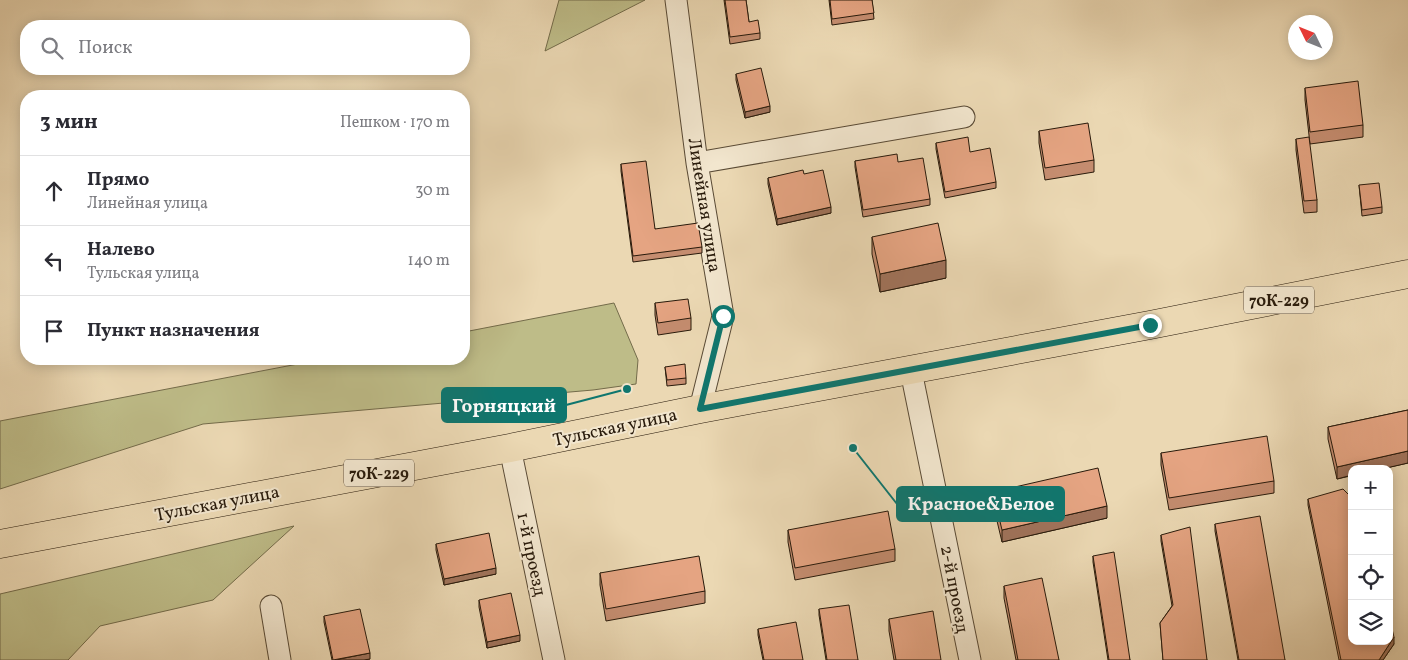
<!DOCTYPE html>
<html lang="ru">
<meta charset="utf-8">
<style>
:root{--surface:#fff;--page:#f2f2f3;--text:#2b2b33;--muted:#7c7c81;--line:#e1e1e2}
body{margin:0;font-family:Vollkorn,serif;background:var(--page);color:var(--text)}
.controls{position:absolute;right:15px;bottom:15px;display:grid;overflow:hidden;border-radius:10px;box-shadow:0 2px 12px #0003}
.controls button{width:45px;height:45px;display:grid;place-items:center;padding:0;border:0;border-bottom:1px solid var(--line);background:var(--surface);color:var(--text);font:25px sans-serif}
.compass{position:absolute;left:1288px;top:15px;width:45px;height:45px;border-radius:50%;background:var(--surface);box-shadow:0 2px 12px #0003;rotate:313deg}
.stop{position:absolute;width:15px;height:15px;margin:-11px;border:4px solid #0f766e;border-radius:50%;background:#fff}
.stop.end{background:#0f766e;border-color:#fff;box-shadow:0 1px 5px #0008}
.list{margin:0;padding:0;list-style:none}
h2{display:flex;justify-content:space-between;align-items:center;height:65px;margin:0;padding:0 20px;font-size:21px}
h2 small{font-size:16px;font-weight:400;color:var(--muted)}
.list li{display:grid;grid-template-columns:32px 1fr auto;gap:15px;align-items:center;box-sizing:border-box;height:70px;padding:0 20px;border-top:1px solid var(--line)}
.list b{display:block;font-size:19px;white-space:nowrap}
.list p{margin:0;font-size:16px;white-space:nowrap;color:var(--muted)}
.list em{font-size:16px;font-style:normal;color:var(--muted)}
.icon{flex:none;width:28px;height:28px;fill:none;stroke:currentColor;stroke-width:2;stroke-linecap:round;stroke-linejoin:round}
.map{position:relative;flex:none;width:1408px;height:660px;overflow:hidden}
.search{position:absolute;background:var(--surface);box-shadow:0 2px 12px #0003;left:20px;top:20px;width:450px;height:55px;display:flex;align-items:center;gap:12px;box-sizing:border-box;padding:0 18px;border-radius:20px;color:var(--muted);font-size:19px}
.panel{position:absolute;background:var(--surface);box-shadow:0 2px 12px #0003;left:20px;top:90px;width:450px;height:275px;border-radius:20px}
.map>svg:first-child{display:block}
</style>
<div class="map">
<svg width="1408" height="660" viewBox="0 0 1408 660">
<rect width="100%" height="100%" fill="#ebd8b3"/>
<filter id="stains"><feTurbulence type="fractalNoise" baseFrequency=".004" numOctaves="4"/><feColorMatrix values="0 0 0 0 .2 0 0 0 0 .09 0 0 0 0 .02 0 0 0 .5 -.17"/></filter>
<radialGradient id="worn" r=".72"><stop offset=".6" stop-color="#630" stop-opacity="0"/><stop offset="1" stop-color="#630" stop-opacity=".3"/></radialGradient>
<!-- green -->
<path fill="#bebc88" stroke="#736b4a" d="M559 0H645L545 51Z
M614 303 638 360 636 384 593 390 203 424 0 489V421L324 359H464V332Z
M294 526 213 600 100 626 68 660H0V594Z"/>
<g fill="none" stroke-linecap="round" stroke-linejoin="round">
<defs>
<path id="minor" d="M676 0 697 163 723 316 700 409
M697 163 964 117
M911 371 970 660
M510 448 554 660
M271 606 280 660"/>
<path id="primary" d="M0 544 510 448 700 409 1150 325 1408 274"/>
</defs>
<!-- minor casing -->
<use href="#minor" stroke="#594a35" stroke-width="23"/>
<!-- primary casing -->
<use href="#primary" stroke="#281a0b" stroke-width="29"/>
<!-- minor -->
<use href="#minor" stroke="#f2e6ce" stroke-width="21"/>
<!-- primary -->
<use href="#primary" stroke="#ebd8b3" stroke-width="28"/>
</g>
<!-- wall -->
<path fill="#c58d70" stroke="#281a0b" d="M724 0H746L749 22 760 33V39L730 44Z
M829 0H872L874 19 832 25Z
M736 74 770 112 745 118 736 80Z
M1305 88 1363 125V137L1310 144 1305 100Z
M1039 131 1094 160V172L1045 180 1039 143Z
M1296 139 1317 200V212L1304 213 1296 150Z
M936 143 970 152 996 182V188L945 198 936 149Z
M855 161 898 162 930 199V205L863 217 855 167Z
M621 164 655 229 702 247V253L633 262 621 171Z
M804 174 831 213 777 225 768 184V178Z
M1359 185 1382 207V213L1362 216Z
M872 237 946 278 880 292 872 254Z
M655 303 691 318V330L658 335 655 315Z
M665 367 686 378V384L667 386Z
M1408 410V463L1337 479 1328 439V427Z
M1161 453 1274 481V493L1169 510 1161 465Z
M993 492 1107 518 1002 542 993 504Z
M1308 499 1394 644 1383 660H1339L1308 505Z
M1215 524 1285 660H1238L1215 531Z
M788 530 895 549V561L795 580 788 542Z
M1161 535 1207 660H1163L1160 623 1172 606 1161 541Z
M436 544 496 574 444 585 436 550Z
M1093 556 1130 660H1108L1093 562Z
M600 573 705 591V603L606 621 600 585Z
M1004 586 1059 660H1016L1004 598Z
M479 600 520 641 487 648 479 607Z
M819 609 858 660H826L819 615Z
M324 616 370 659 364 660H332L324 622Z
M889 619 941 660H894L889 631Z
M758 629 803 660H763L758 635Z"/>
<!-- shaded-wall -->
<path fill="#a0735b" stroke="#281a0b" d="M770 106V112L745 118V112Z
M831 207V213L777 225V219Z
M946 260V278L880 292V274Z
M1408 451V463L1382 469H1352V475L1337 479V467Z
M1107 506V518L1002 542V530Z
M496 568V574L444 585V579Z
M520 635V641L487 648V642Z
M1394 637V644L1383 660H1379Z
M370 653V659L364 660H335Z"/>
<!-- building -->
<path fill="#e5a482" stroke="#281a0b" d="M725 0H746L749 22 758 20 760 33 730 37Z
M830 0H872L874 13 832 19Z
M761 68 770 106 745 112 736 74Z
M1358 81 1363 125 1310 132 1305 88Z
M1088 123 1094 160 1045 168 1039 131Z
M968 137 970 152 990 148 996 182 945 192 936 143Z
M1309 137 1317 200 1304 201 1296 139Z
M897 154 898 162 923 158 930 199 863 210 855 161Z
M646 161 655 229 698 223 702 247 633 256 621 164Z
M803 170 804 174 823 170 831 207 777 219 768 178Z
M1379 183 1382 207 1362 210 1359 185Z
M938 223 946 260 880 274 872 237Z
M688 299 691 318 658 323 655 303Z
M685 364 686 378 667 380 665 367Z
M1408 410V451L1337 467 1328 427Z
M1267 436 1274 481 1169 498 1161 453Z
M1098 468 1107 506 1002 530 993 492Z
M1343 489 1352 498V641H1389V617L1394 637 1379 660H1341L1308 499Z
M888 511 895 549 795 568 788 530Z
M1260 516 1285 660H1239L1215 524Z
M1190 527 1207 660H1163L1160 623 1173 605 1161 535Z
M489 533 496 568 444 579 436 544Z
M1114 552 1130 660H1109L1093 556Z
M699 556 705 591 606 609 600 573Z
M1042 578 1059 660H1018L1004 586Z
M511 593 520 635 487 642 479 600Z
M849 605 858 660H827L819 609Z
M360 609 370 653 333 660 324 616Z
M933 611 941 660H896L889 619Z
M796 622 803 660H764L758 629Z"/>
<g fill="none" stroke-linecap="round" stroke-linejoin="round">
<!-- route -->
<path stroke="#0f766e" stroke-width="6" d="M723 316 700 409 1150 325"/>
</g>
<g text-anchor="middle" stroke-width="4" stroke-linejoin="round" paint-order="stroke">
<!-- shield labels -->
<g fill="#f2e6ce" stroke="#655746" stroke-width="1">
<rect x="1244" y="286.5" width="70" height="27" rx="4"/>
<rect x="344" y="459.5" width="70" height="27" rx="4"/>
</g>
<g font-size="16" font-weight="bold" fill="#281a0b">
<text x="1279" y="306">70К-229</text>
<text x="379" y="479">70К-229</text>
</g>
<!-- street labels -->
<g font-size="18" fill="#281a0b" stroke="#f2e6ce">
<text transform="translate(705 205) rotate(81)" y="6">Линейная улица</text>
<text transform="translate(615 427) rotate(-12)" y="6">Тульская улица</text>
<text transform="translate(217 503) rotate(-11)" y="6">Тульская улица</text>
<text transform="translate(532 554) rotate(78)" y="6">1-й проезд</text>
<text transform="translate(955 589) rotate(79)" y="6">2-й проезд</text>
</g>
</g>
<!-- callouts -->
<path fill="none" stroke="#0f766e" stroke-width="2" d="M627 389L566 405M853 448L897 504"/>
<g fill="#0f766e" stroke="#f2e6ce" stroke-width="2">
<circle cx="627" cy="389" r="5"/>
<circle cx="853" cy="448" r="5"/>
</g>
<g fill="#0f766e" stroke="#0f766e" stroke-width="2">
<rect x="442" y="388" width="124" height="34" rx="5"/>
<rect x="897" y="487" width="167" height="34" rx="5"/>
</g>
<g font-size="19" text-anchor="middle" font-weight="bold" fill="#fff">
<text x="504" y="412">Горняцкий</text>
<text x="981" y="510">Красное&amp;Белое</text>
</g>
<rect width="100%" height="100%" filter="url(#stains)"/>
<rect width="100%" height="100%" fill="url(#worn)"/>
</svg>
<div class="controls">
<button>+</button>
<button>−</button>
<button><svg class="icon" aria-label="locate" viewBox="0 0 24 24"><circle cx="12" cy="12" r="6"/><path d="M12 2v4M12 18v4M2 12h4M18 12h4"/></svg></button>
<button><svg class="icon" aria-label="layers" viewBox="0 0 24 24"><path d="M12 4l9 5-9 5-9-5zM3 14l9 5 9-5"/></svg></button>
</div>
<svg class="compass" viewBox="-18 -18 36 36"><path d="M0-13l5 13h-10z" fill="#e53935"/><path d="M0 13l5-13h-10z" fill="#7c7c81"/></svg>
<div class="stop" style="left:723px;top:316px"></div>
<div class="stop end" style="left:1150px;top:325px"></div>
<div class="search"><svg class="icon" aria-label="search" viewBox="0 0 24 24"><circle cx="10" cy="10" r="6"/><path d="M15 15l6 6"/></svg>Поиск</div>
<section class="panel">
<h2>3 мин<small>Пешком · 170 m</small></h2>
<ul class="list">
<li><svg class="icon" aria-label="ahead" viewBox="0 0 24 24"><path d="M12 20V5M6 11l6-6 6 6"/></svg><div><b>Прямо</b><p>Линейная улица</p></div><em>30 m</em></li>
<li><svg class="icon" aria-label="left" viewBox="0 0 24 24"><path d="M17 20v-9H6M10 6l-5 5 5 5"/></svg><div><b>Налево</b><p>Тульская улица</p></div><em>140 m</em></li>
<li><svg class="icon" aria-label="arrive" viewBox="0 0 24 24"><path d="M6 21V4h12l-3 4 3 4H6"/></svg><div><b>Пункт назначения</b></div></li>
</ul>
</section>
</div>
